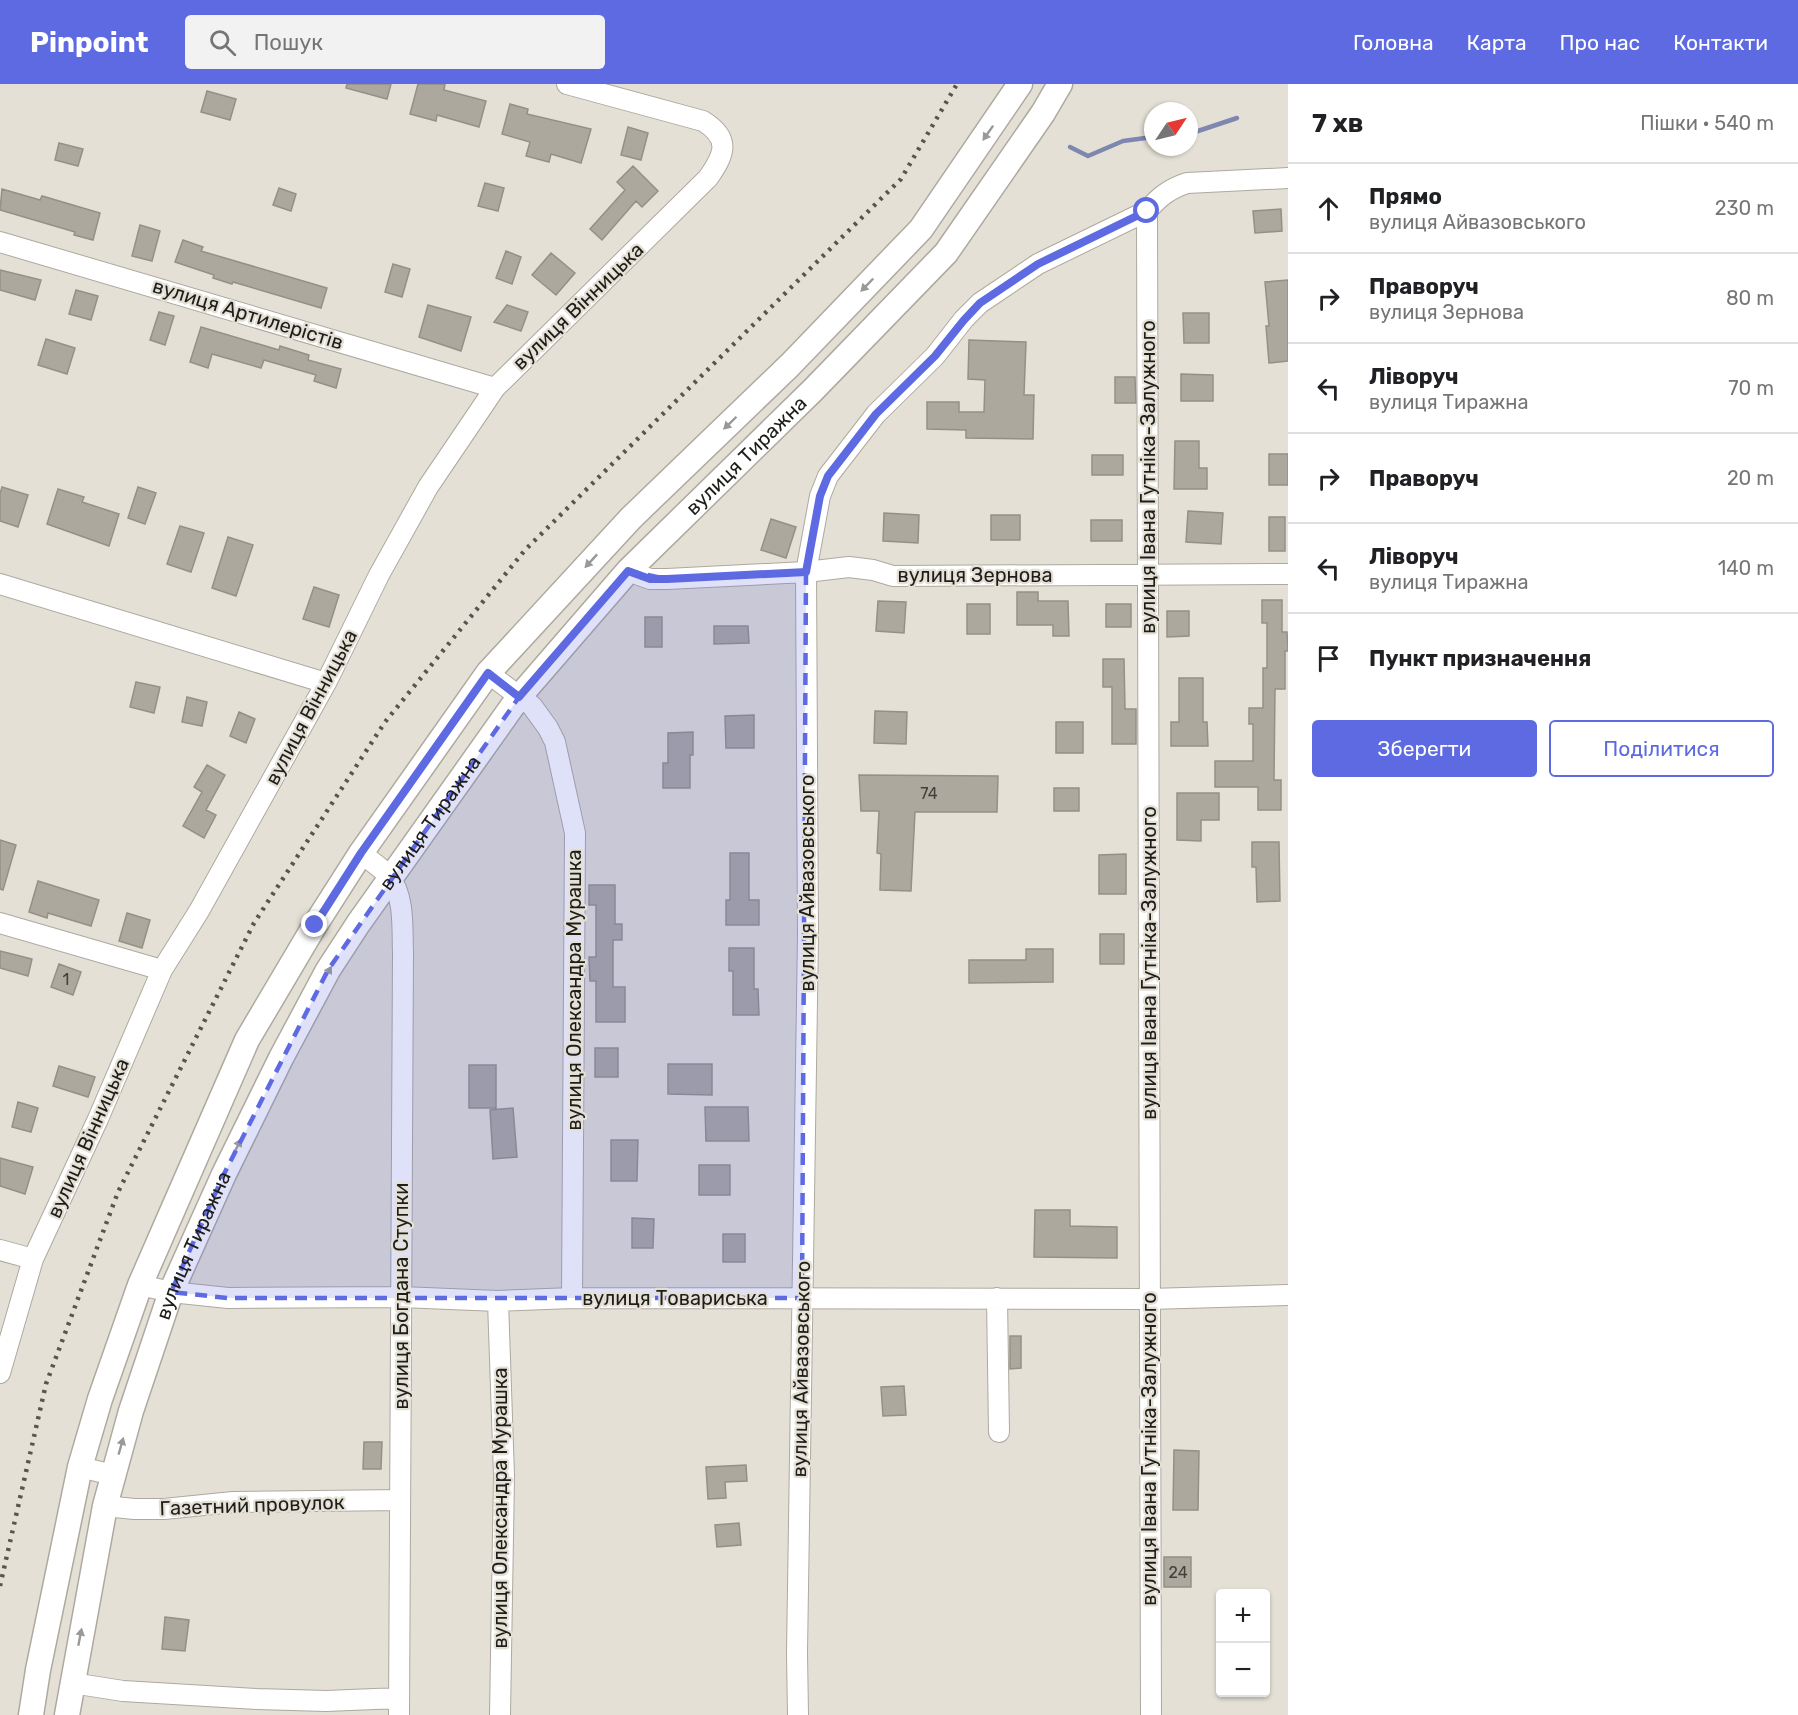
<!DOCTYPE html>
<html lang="uk">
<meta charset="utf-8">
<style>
:root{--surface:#fff;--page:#f2f2f2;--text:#202124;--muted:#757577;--line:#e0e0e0;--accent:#5e6ae2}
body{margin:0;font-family:Rubik,sans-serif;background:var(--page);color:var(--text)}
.controls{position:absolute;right:18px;bottom:18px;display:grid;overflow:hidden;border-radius:6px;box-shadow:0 2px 4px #0004}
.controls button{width:54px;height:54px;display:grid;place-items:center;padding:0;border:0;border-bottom:2px solid var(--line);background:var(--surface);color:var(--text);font:30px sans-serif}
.compass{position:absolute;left:1144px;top:18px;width:54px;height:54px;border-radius:50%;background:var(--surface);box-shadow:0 2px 4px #0004;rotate:55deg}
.stop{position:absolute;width:18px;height:18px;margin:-14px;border:4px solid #5e6ae2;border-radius:50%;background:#fff}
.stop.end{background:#5e6ae2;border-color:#fff;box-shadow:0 2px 6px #0008}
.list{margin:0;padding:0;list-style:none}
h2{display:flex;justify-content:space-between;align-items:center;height:78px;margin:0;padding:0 24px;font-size:26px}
h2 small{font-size:20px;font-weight:400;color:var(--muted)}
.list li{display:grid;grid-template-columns:39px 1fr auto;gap:18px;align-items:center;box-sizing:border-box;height:90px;padding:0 24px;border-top:2px solid var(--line)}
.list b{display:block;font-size:22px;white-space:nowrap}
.list p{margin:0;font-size:20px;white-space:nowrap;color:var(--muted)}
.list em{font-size:20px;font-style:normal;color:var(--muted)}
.actions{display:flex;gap:12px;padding:18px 24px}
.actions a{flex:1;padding:14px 0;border:2px solid var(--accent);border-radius:6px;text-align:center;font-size:21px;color:var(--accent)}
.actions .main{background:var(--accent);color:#fff}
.icon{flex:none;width:33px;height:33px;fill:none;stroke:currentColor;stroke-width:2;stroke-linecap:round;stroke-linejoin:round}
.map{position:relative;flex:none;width:1288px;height:1631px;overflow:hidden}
header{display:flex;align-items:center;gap:36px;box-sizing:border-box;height:84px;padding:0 30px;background:var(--accent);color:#fff}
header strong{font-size:28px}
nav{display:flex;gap:33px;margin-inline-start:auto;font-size:21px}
.search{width:420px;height:54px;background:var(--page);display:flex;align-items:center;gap:15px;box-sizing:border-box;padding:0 21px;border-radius:6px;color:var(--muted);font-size:22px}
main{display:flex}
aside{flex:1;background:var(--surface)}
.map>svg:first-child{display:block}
</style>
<header>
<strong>Pinpoint</strong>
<div class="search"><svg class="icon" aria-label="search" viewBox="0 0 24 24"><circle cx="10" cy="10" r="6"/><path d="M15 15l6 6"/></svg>Пошук</div>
<nav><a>Головна</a><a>Карта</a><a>Про нас</a><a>Контакти</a></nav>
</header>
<main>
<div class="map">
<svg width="1288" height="1631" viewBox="0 0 1288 1631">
<rect width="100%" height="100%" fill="#e4e0d5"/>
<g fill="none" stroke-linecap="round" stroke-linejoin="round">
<!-- stream -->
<path stroke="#7e87af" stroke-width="4.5" d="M1189 50 1237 34
M1070 63 1088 72 1123 57 1153 53"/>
</g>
<!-- building -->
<path fill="#aca89e" stroke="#949086" stroke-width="1.5" d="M347 0H391L387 15 346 4Z
M418 0H445L444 6 486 17 479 43 437 31 436 37 410 30Z
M207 7 236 15 230 36 201 28Z
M510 20 528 25 527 30 591 45 581 79 551 70 549 78 526 72 530 58 502 50Z
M628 43 648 49 641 76 621 71Z
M59 59 83 65 78 82 55 76Z
M633 82 658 107 642 123 636 117 602 156 590 145 625 106 617 98Z
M485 99 504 104 498 127 478 122Z
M279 104 296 110 291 127 273 121Z
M2 105 40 116 42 112 100 129 93 156 74 151 75 148 0 126Z
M1281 125 1282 147 1255 149 1253 127Z
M140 141 160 147 152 177 132 172Z
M183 156 203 163 201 167 327 204 321 224 233 198 232 200 213 194 214 191 175 178Z
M506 167 521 173 512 200 496 194Z
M551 169 575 189 556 211 532 191Z
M393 180 410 185 402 213 385 208Z
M0 186 41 196 35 216 0 206Z
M1288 196V277L1269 279 1266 242H1269L1265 198Z
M76 206 98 212 91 236 69 230Z
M428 221 471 233 461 267 419 253Z
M507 221 528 228 521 247 494 238Z
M159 228 174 232 165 261 150 256Z
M1183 229H1209V259H1184Z
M201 243 279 266 280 262 309 271 308 276 341 285 336 304 314 297 316 291 264 276 261 284 212 270 208 284 190 278Z
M46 255 75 264 67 290 38 281Z
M969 256 1026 258 1024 311H1034L1033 355 966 354V346L927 345V318H959V328H984L985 296 968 295Z
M1181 290 1213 291V317H1181Z
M1115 293H1135L1136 319H1115Z
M1175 357H1199V384H1207V405H1174Z
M1269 370H1288V401H1269Z
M1092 371H1123V391H1092Z
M2 403 28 411 18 443 0 437V410Z
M138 403 156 409 145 440 128 434Z
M58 405 84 413 82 418 119 430 109 462 47 440Z
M1188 427 1223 429 1221 460 1186 458Z
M884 429 919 431 918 459 883 457Z
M991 431H1020V456H991Z
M1269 433H1285V467H1269Z
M771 435 796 443 786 474 761 466Z
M1091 436H1122V457H1091Z
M180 442 204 449 191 488 167 480Z
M228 453 253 461 236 512 212 504Z
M314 503 339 511 329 543 303 535Z
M1017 508H1038V517H1068L1069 552H1053V541H1017Z
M1262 516H1282V548H1287L1288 567H1285V605H1275L1274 696H1281V726H1258V703H1215V677H1253V640H1249V624H1263V584H1267V539H1262Z
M878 517 906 518 904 549 876 547Z
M967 520H990V550H967Z
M1106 520H1131V543H1106Z
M1167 527H1189V552L1167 553Z
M645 533H662V563H645Z
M714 542H748L749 559 714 560Z
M1103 575H1124L1125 625H1136V660H1112V603H1103Z
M1179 594H1203V638H1207L1208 662H1171V638H1179Z
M136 598 160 603 154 629 130 623Z
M187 613 207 618 202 642 182 638Z
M875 627 907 628 906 660 874 659Z
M239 628 255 635 246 659 230 652Z
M754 631V664H726L725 632Z
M1056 638H1083V669H1056Z
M693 648V671H690V704H663V679H668V649Z
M207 681 225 691 206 726 216 731 204 754 183 742 202 708 194 703Z
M859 691 998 692 997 728H915L911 807 880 806 881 770 877 769 879 727H861Z
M1054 704H1079V727H1054Z
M1177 709H1219V736H1201V757L1177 756Z
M0 756 16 761 3 806 0 805Z
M1252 758H1279L1280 817 1257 818 1256 783H1252Z
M730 769H749V816H759V841H726V816H730Z
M1126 770V810H1099V771Z
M38 797 99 816 91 842 48 829 47 834 29 828Z
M589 801H615V840H622V856H613V903H625V938H596V897H590L589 873H596V821H589Z
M127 829 150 836 142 864 119 857Z
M1100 850H1124V880H1100Z
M729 864H754V905H758L759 931H733V887H729Z
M1026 865H1053V898L969 899V876H1026Z
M0 867 32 875 28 892 0 884Z
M59 880 81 888 73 911 51 903Z
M595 964H618V993H595Z
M668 980H712V1011L668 1010Z
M469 981H496V1024H469Z
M59 982 95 993 88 1013 53 1002Z
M18 1018 38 1024 31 1048 12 1043Z
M705 1023H748L749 1057H706Z
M513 1024 517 1073 493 1075 490 1026Z
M611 1056H638L637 1097H611Z
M0 1074 33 1083 25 1110 0 1102Z
M699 1081H730V1111H699Z
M1035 1126H1070V1142L1117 1143V1174L1034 1173Z
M632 1134 654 1135 653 1164H632Z
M723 1150H745V1178H723Z
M1010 1252H1021V1284L1010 1285Z
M904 1302 906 1331 883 1332 881 1303Z
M364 1358H382L381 1385H363Z
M1174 1366 1199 1367 1198 1426H1173Z
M746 1381 747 1397 725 1398 726 1414 708 1415 706 1383Z
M739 1439 741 1461 717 1463 715 1441Z
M1164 1473H1191V1503H1164Z
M165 1533 189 1536 185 1567 162 1565Z"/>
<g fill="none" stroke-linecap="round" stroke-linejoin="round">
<defs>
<path id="minor" d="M1147 127 1151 1631
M0 158 495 304
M628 487 650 495H667L806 488 849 483 873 486 893 492 1288 490
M0 500 326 599
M488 589 532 622 548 644 555 658 575 749 572 1214
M361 769C370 777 383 784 390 794 405 813 402 846 403 869L399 1631
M0 839 162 886
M0 1166 33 1175
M140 1201 171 1208 228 1214 401 1213 498 1217 572 1214 1149 1215 1288 1211
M997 1214 999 1348
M498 1217 504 1392 500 1631
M0 1289 33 1175 98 1035 162 886 199 827 326 599 379 491 428 403 495 304 708 94C724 71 732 55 703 37L567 0
M80 1383 113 1391
M105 1422 134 1425H164L233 1418 400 1416
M72 1599 123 1607 257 1615 326 1617 399 1614
M798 1631 797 1569 808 852 806 488 820 412 828 392 876 330 935 272 964 235 980 219 1038 180 1147 127C1159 113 1169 105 1187 99L1288 94"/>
<g id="major">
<path d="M31 1631 38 1586 80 1383 100 1315 140 1201 247 956 315 841 361 769 488 589 631 434 790 281 921 145 1020 0"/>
<path id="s1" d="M67 1631 105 1422 131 1327 171 1208 224 1090 281 974 328 886 358 840 519 613 628 487 813 306 946 169 1043 29 1060 0"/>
</g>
</defs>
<!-- minor casing -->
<use href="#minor" stroke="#aea99f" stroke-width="22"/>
<!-- major casing -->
<use href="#major" stroke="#aea99f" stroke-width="27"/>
<!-- minor -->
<use href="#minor" stroke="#fff" stroke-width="20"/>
<!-- major -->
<use href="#major" stroke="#fff" stroke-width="24"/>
<!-- rail -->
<path stroke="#57554f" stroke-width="4.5" stroke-dasharray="3 6" stroke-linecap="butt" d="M0 1502 46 1300 118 1108 254 839 385 638 525 466 901 95 957 0"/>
</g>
<!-- one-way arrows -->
<defs><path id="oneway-solid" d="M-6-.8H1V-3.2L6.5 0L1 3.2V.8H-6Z" transform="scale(1.5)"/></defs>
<g fill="#9a9998">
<use href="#oneway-solid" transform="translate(988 49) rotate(125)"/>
<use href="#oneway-solid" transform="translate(867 201) rotate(134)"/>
<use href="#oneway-solid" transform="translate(730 339) rotate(136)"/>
<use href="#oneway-solid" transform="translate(591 477) rotate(133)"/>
<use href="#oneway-solid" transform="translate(327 890) rotate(-60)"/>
<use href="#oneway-solid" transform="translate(237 1063) rotate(-64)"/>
<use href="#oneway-solid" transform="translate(121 1362) rotate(-74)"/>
<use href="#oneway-solid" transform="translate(80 1553) rotate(-79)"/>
</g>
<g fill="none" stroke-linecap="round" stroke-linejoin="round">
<!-- route -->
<path stroke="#5e6ae2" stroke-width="8" d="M315 841 361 769 488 589 519 613 628 487 650 495H667L806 488 820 412 828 392 876 330 935 272 964 236 980 219 1038 180 1147 127"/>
</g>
<!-- marked area -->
<path fill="#5e6ae2" fill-opacity="0.2" stroke="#5e6ae2" stroke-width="4.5" stroke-dasharray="12 8" stroke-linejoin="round" d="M628 487 667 495 806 488 802 1214H228L171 1208 224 1090 328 886 519 613Z"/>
<g text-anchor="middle" stroke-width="4.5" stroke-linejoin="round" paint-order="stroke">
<!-- number labels -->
<g font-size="16" fill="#42403a">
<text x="929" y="715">74</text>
<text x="66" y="901">1</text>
<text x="1178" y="1494">24</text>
</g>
<!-- street labels -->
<g font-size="20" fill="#1e1d19" stroke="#e4e0d5">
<text transform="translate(578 222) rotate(-44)" y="7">вулиця Вінницька</text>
<text transform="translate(248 230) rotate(17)" y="7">вулиця Артилерістів</text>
<text dy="7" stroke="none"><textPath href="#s1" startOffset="1460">вулиця Тиражна</textPath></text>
<text transform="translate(1148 393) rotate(-90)" y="7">вулиця Івана Гутніка-Залужного</text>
<text x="975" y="498">вулиця Зернова</text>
<text transform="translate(311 623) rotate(-62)" y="7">вулиця Вінницька</text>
<text dy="7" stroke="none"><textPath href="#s1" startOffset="974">вулиця Тиражна</textPath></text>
<text transform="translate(807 799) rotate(-90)" y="7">вулиця Айвазовського</text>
<text transform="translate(1149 879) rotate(-90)" y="7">вулиця Івана Гутніка-Залужного</text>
<text transform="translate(574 906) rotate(-90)" y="7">вулиця Олександра Мурашка</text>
<text transform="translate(88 1054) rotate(-66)" y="7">вулиця Вінницька</text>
<text dy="7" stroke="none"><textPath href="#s1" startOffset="488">вулиця Тиражна</textPath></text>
<text transform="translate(401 1212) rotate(-90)" y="7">вулиця Богдана Ступки</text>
<text x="675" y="1221">вулиця Товариська</text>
<text transform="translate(801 1285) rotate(-89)" y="7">вулиця Айвазовського</text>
<text transform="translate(1149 1365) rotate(-90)" y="7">вулиця Івана Гутніка-Залужного</text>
<text transform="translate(252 1421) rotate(-2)" y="7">Газетний провулок</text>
<text transform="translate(500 1424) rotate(-90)" y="7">вулиця Олександра Мурашка</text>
</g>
</g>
</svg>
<div class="controls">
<button>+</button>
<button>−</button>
</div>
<svg class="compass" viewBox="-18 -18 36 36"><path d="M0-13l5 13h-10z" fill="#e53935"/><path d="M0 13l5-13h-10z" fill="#757577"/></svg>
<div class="stop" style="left:1147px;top:127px"></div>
<div class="stop end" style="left:315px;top:841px"></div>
</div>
<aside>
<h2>7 хв<small>Пішки · 540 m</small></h2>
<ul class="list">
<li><svg class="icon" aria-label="ahead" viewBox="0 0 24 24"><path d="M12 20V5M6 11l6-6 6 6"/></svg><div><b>Прямо</b><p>вулиця Айвазовського</p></div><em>230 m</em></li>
<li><svg class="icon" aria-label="right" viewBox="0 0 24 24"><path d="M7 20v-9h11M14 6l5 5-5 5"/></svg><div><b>Праворуч</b><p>вулиця Зернова</p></div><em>80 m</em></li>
<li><svg class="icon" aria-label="left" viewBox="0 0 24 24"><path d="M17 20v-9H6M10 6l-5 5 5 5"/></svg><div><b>Ліворуч</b><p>вулиця Тиражна</p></div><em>70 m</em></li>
<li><svg class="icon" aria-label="right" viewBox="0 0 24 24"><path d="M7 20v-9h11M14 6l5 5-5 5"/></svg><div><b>Праворуч</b></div><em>20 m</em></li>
<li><svg class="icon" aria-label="left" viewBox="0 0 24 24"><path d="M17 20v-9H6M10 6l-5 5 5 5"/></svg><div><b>Ліворуч</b><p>вулиця Тиражна</p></div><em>140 m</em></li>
<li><svg class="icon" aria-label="arrive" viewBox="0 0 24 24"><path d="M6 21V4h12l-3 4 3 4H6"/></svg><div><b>Пункт призначення</b></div></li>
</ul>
<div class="actions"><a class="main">Зберегти</a><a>Поділитися</a></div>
</aside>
</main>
